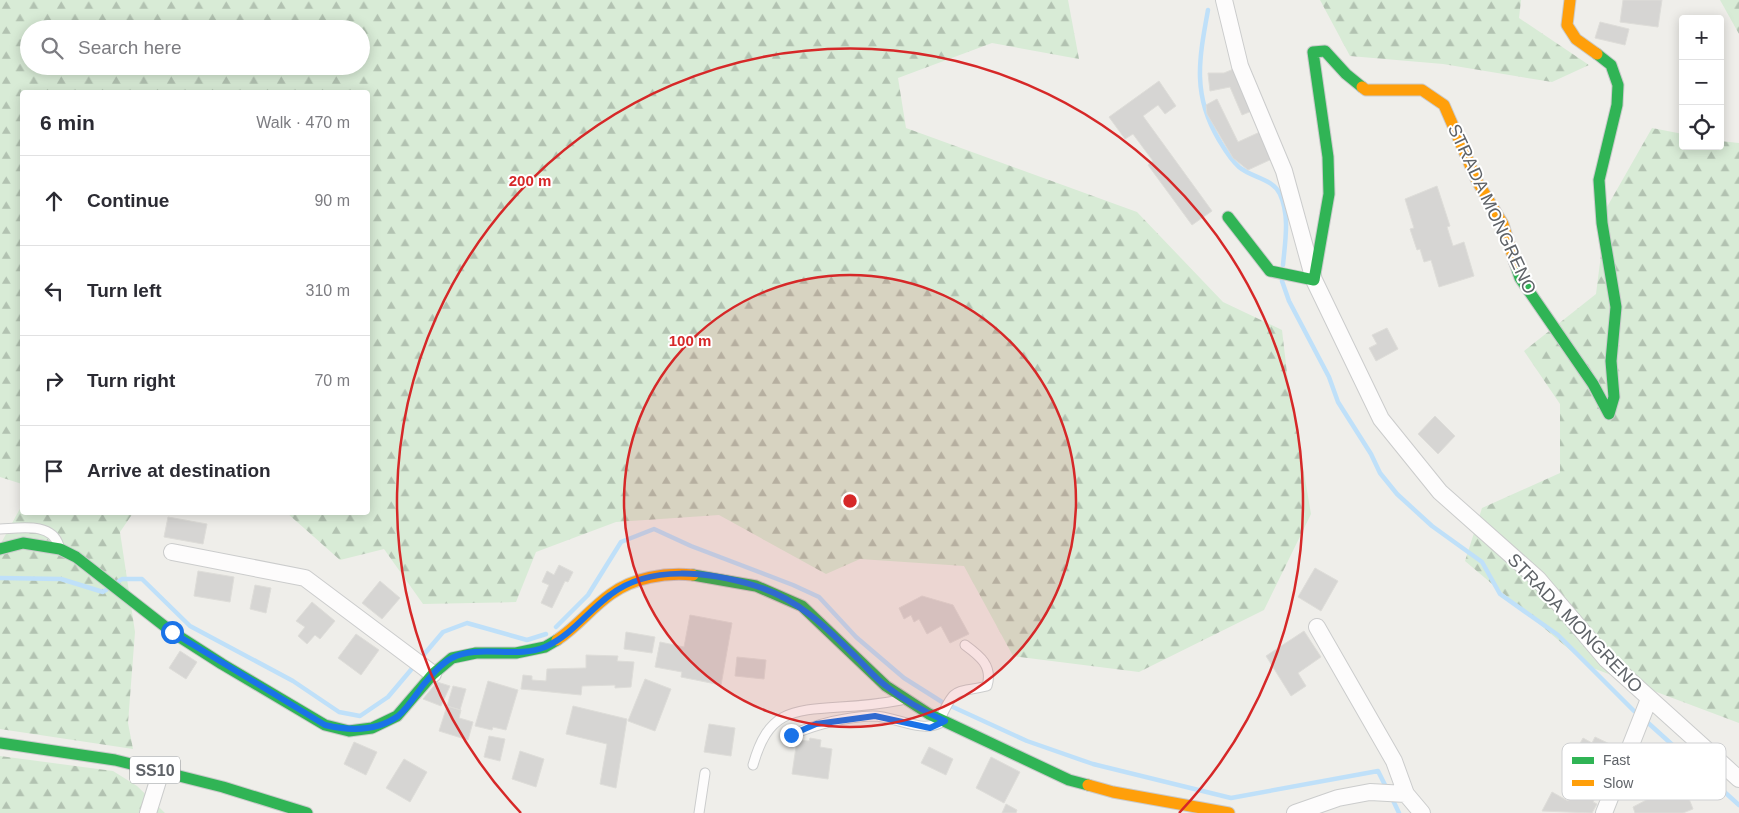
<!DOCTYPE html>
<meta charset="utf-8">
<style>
:root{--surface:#fff;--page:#f7f7f7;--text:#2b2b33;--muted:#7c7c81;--line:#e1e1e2}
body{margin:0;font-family:Helvetica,sans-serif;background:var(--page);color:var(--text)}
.controls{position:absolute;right:15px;top:15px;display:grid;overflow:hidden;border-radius:5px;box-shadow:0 2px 12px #0003}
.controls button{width:45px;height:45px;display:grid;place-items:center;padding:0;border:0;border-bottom:1px solid var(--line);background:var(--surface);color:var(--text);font:25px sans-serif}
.stop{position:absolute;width:15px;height:15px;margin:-11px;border:4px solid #1a73e8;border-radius:50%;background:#fff}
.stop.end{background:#1a73e8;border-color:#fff;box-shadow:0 1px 5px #0008}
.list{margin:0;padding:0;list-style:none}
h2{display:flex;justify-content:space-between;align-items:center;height:65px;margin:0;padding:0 20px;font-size:21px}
h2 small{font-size:16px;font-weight:400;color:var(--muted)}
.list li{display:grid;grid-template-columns:32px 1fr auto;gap:15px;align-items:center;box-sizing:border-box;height:90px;padding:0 20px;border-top:1px solid var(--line)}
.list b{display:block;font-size:19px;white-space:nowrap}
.list em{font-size:16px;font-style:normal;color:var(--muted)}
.icon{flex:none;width:28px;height:28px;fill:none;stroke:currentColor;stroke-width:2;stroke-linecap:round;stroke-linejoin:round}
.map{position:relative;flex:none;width:1739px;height:813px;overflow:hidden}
.search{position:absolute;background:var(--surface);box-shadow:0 2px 12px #0003;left:20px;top:20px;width:350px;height:55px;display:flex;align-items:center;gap:12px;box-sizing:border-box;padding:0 18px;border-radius:28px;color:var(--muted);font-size:19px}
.panel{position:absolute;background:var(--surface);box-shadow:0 2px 12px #0003;left:20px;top:90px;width:350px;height:425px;border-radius:5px}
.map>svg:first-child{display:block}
</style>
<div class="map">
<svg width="1739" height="813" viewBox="0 0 1739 813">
<defs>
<pattern id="forest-firs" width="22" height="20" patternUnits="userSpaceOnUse" patternTransform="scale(1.25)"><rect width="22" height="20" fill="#d8ebd6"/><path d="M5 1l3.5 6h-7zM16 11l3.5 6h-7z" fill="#b2c2b1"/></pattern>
</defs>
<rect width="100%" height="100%" fill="#efeeea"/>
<!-- forest -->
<path fill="url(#forest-firs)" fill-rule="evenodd" d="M0 0H1068L1079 59 992 43 898 78 906 128 1137 212 1223 302 1282 330 1287 373 1311 514 1264 610 1139 672 1013 656 964 566 860 559 826 574 719 515 616 522 536 552 516 602 423 604 384 549 340 560 287 513 368 512V92H22V484L0 477ZM29 29H361V66H29Z
M1320 0H1521L1519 18 1589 65 1552 82 1443 64 1350 56Z
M1720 0H1739V34Z
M1652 128 1683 134V146H1720V141L1739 143V723L1590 667 1465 561 1482 508 1560 473V404L1524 351 1596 294 1607 207Z
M22 505V512L133 513 120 532 135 632 128 723 133 749 0 729V545Z
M0 756 113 771 137 786 165 813H0Z"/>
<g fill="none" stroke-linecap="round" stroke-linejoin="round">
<!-- stream -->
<path stroke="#bfe0f9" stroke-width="4.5" d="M1208 10C1199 59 1192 95 1219 140 1225 150 1230 159 1239 167 1252 178 1272 178 1280 194 1290 216 1285 242 1283 265
M1282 281 1289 301 1329 377 1338 402 1371 454 1380 473 1397 494 1432 526 1482 562 1500 594 1558 635 1634 711
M0 578 61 579 103 592 106 590
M119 581 122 579H142L190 626 293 681 339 712 360 716 388 697 443 632 467 623 527 640 546 634
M556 627 588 595 621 542 654 529 691 546 793 585 819 597 856 637 904 678 942 702 1027 741 1093 764 1231 798 1378 771 1387 789
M1646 721 1739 805
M1391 796 1399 813"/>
</g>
<!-- building -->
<path fill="#d6d5d3" stroke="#deddd9" d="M1623 0H1662L1658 27 1620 22Z
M1600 22 1629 29 1625 45 1595 38Z
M1236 68 1254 110 1242 115 1230 87 1210 91 1208 73H1224Z
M1159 81 1176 106 1165 114 1158 105 1143 116 1212 211 1192 225 1148 165 1153 161 1133 134 1125 139 1109 117Z
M1217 99 1238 142 1262 131 1274 158 1248 170 1233 158 1207 114 1206 105Z
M1437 186 1450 226 1447 227 1453 246 1464 242 1474 276 1439 287 1431 260 1424 262 1420 249 1417 250 1410 229 1414 228 1405 199Z
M1387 328 1398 349 1376 361 1369 348 1377 344 1372 335Z
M1435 416 1455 436 1438 454 1418 434Z
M168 517 207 524 203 544 164 537Z
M559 565 573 572 568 582 565 581 552 608 541 603 549 585 542 582 547 571 554 575Z
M1315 568 1338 581 1321 611 1298 597Z
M198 571 234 577 230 602 194 596Z
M380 581 400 598 382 619 362 603Z
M255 585 271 588 266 613 250 609Z
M922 596 953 605 969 634 950 643 941 626 927 634 919 619 914 622 911 615 904 619 899 608Z
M312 602 335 621 320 639 315 635 307 644 298 636 305 627 296 621Z
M690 615 732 623 721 685 681 677 682 672 655 667 660 642 684 647Z
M1304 631 1321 657 1298 673 1306 686 1291 696 1266 656Z
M626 632 655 637 652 653 624 649Z
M356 634 379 650 361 675 338 658Z
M180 651 197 662 186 679 169 668Z
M586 655 618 656 617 661 634 662 631 687 615 688V685L582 686 581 695 521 689 523 675 532 676V680L546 681 547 669 586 668Z
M737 657 766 660 764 679 735 676Z
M645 679 671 689 655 731 628 721Z
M488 681 518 690 506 730 493 727 492 730 475 726Z
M437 682 450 686 441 706 423 699Z
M453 686 466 689 460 710 447 706Z
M447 706 461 710 459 718 473 722 468 740 439 731Z
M573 706 627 719 616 788 600 784 607 744 566 734Z
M709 724 735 728 731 756 704 752Z
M489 736 505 739 500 761 484 757Z
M1595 737 1616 747 1605 763 1608 764 1601 777 1605 779 1593 802 1597 804 1592 813 1542 811 1552 792 1568 801 1575 786 1571 784 1575 777 1572 776 1576 768 1579 769 1583 763 1572 758 1583 738 1592 743Z
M810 738 821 740 820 747 832 749 828 779 792 774 797 740 809 741Z
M354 742 377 752 366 775 344 764Z
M929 747 953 759 946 775 921 763Z
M520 751 544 759 536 787 512 779Z
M991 757 1020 772 1004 803 976 788Z
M404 759 427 772 410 802 386 788Z
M1682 781 1693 809 1683 813H1635L1633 807 1654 796 1652 793Z
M1006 804 1017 810 1016 813H1002Z"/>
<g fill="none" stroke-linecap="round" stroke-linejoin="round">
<defs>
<path id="lane" d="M0 529C21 528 52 522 59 546
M940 719C956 685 954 694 987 686 993 666 980 656 965 645
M791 735C817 724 844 717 873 716 895 716 920 733 940 723
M753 765C768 712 790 710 840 707 860 706 880 704 901 700
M699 813 705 773"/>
<path id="street" d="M1224 0 1240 66 1284 171 1314 280 1381 419 1440 492 1538 579 1606 659 1739 779
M172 552 305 578 433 674
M1317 627 1394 761 1406 794
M148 813 161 771
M1295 813 1338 798 1370 792 1406 794 1422 813
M1604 813 1649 699"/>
<path id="fast" d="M1228 217 1270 271 1314 280 1329 194 1328 157 1313 52 1325 51 1346 74 1362 87
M1515 263 1520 278 1593 384 1609 414 1614 397 1611 361 1616 307 1602 223 1599 180 1617 105 1618 85 1611 65 1597 54
M0 549 23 543 60 549 76 557 172 632 222 664 325 725 349 731 372 728 397 716 433 674 452 658 476 653H516L545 647 557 640
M693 575 756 586 802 606 886 686 929 714 1069 780 1088 785
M0 743 115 760 223 787 307 813"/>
<path id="slow" d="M1570 0 1567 25 1576 39 1597 54
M1362 87 1366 90H1422L1444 105 1477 181 1503 224 1515 263
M557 640C578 626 591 608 611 594 633 578 665 572 693 575
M1088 785 1113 792 1229 813"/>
</defs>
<!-- lane casing -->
<use href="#lane" stroke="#cbcccc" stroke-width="11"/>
<!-- street casing -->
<use href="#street" stroke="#cbcccc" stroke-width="18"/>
<!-- fast casing -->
<use href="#fast" stroke="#cacacb" stroke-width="13"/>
<!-- slow casing -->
<use href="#slow" stroke="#cacacb" stroke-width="13"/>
<!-- lane -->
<use href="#lane" stroke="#fdfcfc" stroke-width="9"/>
<!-- street -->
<use href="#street" stroke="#fdfcfc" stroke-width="16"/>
<!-- fast -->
<use href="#fast" stroke="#30b455" stroke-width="11"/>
<!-- slow -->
<use href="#slow" stroke="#ff9f0a" stroke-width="11"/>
</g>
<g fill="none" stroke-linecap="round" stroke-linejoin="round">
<!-- route -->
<path stroke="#1a73e8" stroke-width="6" d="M172 632 325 725C350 731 376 732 398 716 408 708 416 694 424 684 432 675 441 663 452 658 478 644 517 659 545 647 572 635 587 612 610 595 650 564 710 572 756 586 799 599 828 629 859 660 868 669 876 679 886 686 904 700 925 712 945 721L930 728 875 716 816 724 791 735"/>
</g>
<!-- distance rings -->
<circle cx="850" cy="501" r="226" fill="#d62828" fill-opacity=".12"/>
<g fill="none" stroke="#d62828" stroke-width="2.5">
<circle cx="850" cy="501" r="226"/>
<path d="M521 813A453 453 0 1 1 1179 813"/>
</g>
<g text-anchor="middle" stroke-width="4" stroke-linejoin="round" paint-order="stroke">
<!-- shield labels -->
<rect fill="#fff" stroke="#8f9295" stroke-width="1" x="130" y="756.5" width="50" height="27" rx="4"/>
<g font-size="16" font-weight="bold" fill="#5f6368">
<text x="155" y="776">SS10</text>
</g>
<!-- street labels -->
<g font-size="18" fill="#5f6368" stroke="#fff">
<text transform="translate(1492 209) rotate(65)" y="6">STRADA MONGRENO</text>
<text transform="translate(1575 623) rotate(46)" y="6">STRADA MONGRENO</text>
</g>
</g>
<!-- legend -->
<rect x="1562" y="743" width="164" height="57" rx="8" fill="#fff" stroke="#cfd0d2" stroke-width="1"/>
<rect x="1572" y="757" width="22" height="7" fill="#30b455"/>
<rect x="1572" y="780" width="22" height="6" fill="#ff9f0a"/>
<g font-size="14" fill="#5f6368">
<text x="1603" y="765">Fast</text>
<text x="1603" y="788">Slow</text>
</g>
<circle cx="850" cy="501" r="8" fill="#d62828" stroke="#fff" stroke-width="2.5"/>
<g font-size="15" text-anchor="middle" font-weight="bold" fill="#d62828" stroke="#fff" stroke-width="4" stroke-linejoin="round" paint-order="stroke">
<text x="530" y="186">200 m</text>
<text x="690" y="346">100 m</text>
</g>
</svg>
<div class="controls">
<button>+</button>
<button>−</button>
<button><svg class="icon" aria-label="locate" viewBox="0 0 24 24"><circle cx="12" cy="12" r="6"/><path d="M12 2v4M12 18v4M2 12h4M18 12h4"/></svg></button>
</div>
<div class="stop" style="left:172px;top:632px"></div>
<div class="stop end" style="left:791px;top:735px"></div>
<div class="search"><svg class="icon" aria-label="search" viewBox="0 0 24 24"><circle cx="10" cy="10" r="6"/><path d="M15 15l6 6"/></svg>Search here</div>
<section class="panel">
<h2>6 min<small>Walk · 470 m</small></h2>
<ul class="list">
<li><svg class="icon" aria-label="ahead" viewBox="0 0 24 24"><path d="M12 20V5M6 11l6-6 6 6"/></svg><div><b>Continue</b></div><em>90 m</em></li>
<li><svg class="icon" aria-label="left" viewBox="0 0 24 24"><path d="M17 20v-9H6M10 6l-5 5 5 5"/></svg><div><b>Turn left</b></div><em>310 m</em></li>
<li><svg class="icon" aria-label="right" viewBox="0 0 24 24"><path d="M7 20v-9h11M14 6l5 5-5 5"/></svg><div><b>Turn right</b></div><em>70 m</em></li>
<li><svg class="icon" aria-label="arrive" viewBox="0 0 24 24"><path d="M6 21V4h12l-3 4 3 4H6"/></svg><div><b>Arrive at destination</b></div></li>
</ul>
</section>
</div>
